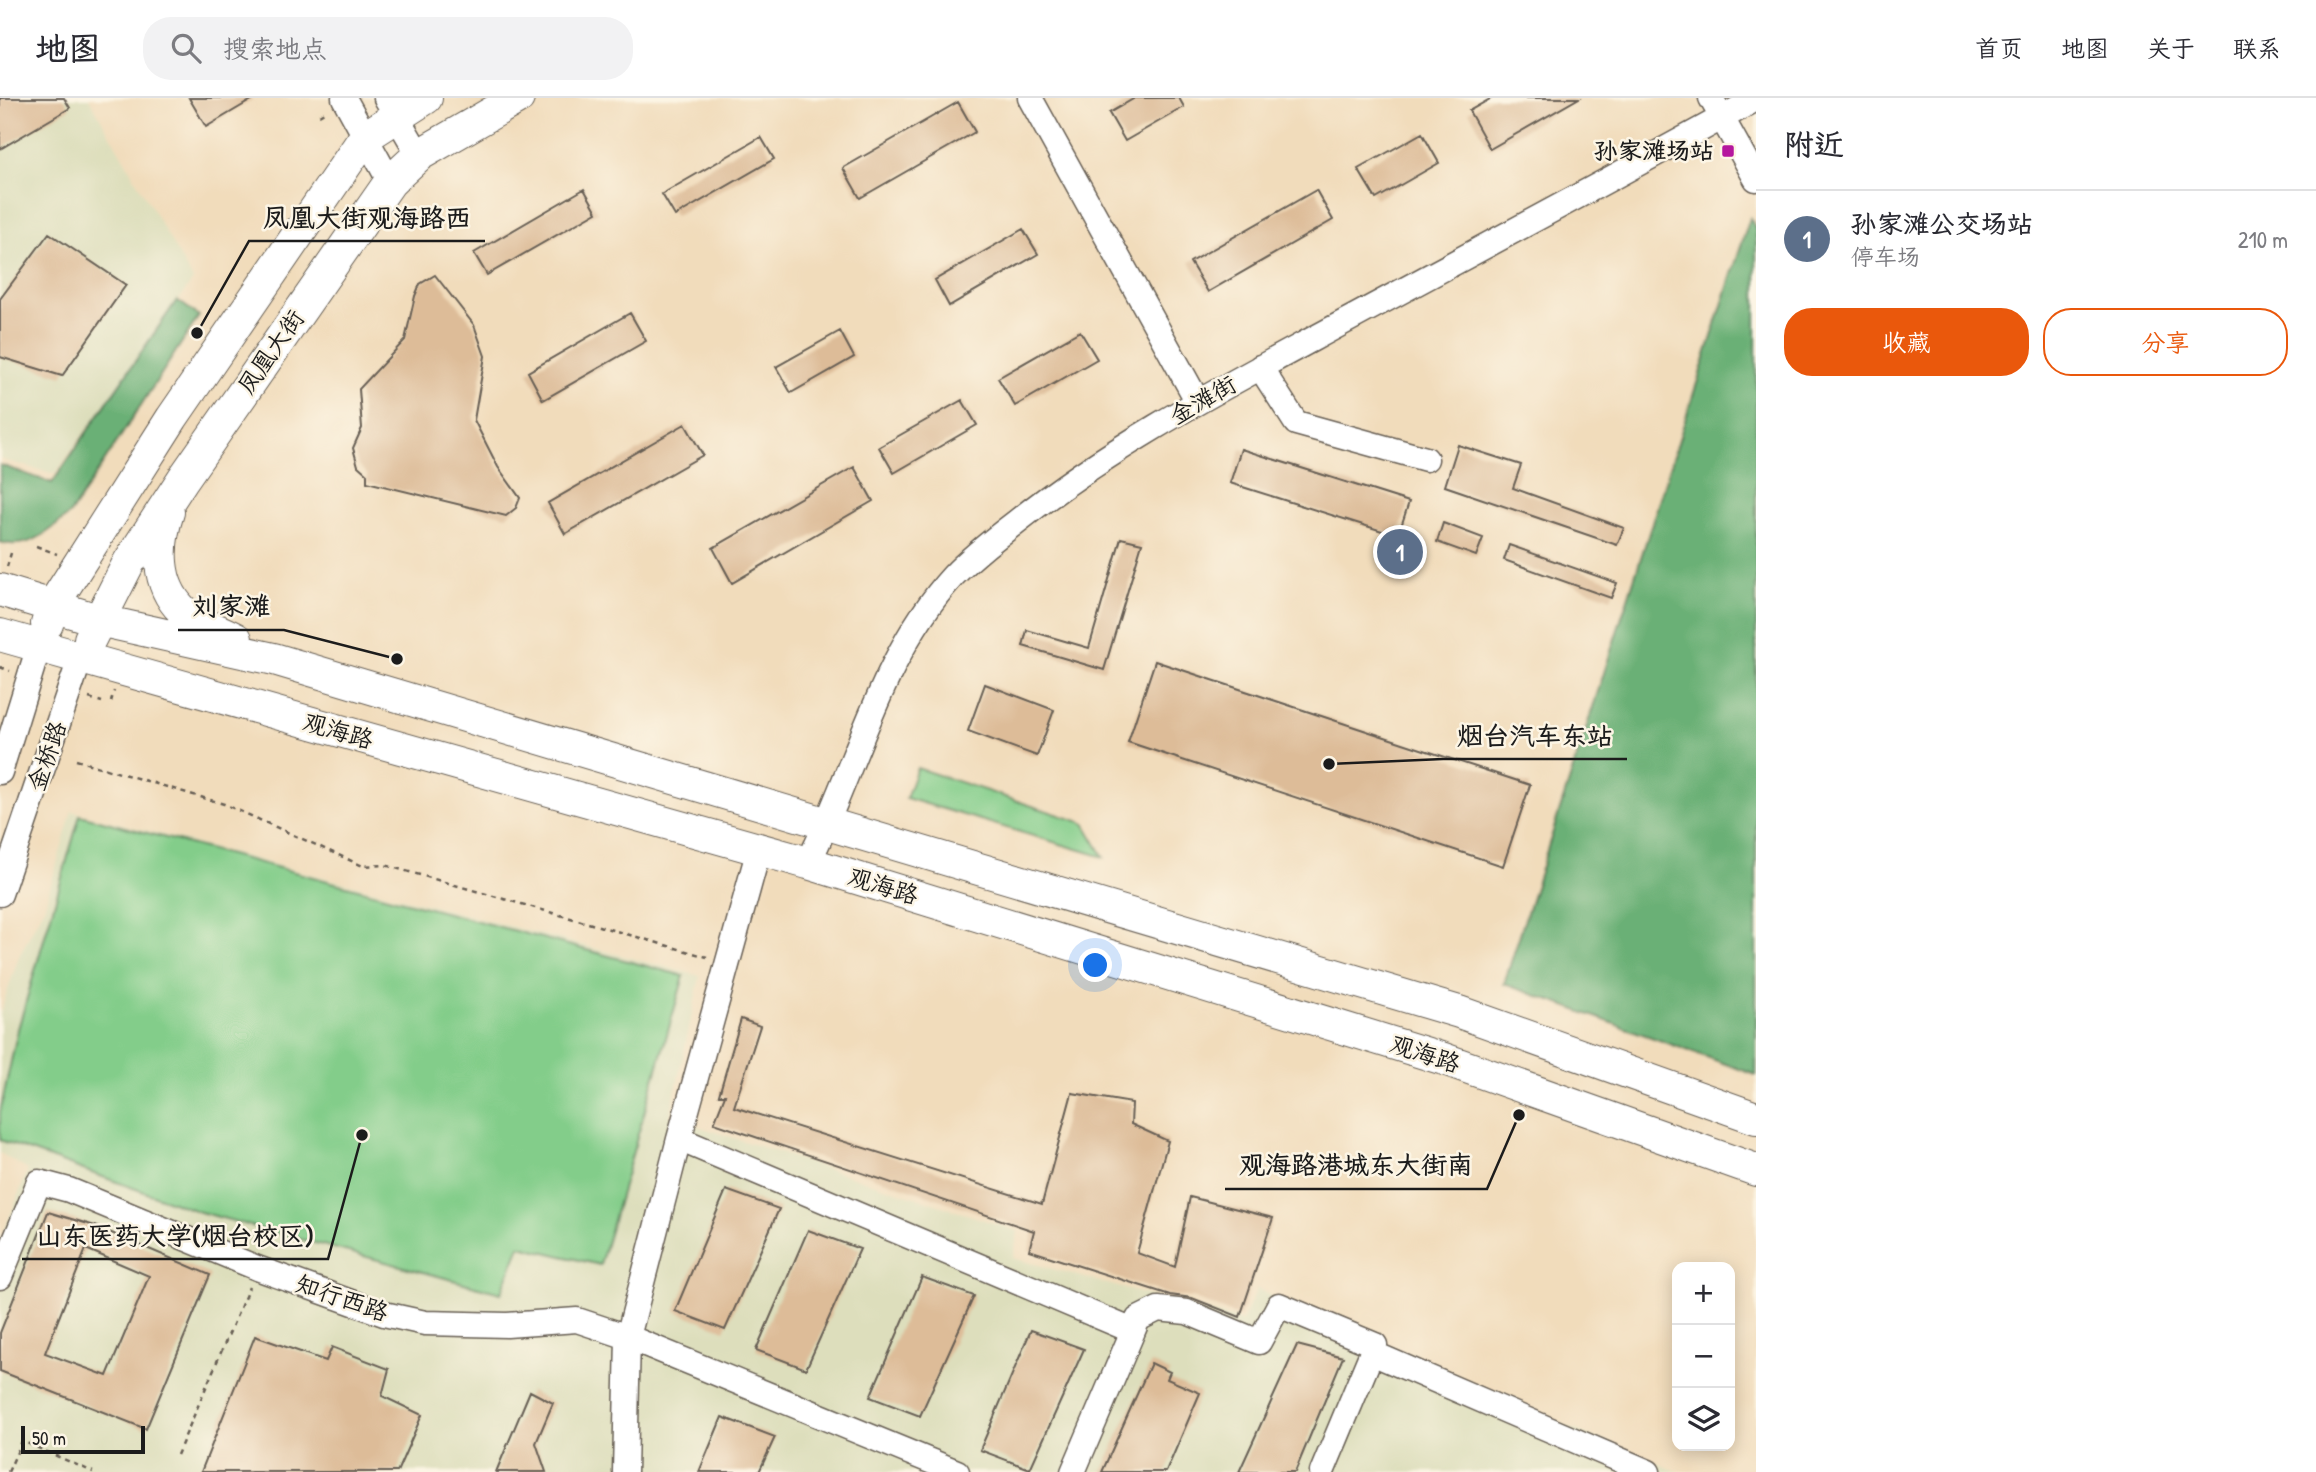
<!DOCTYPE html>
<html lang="zh">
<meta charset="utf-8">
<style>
:root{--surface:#fff;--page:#f2f2f3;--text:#2b2b33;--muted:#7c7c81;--line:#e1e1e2;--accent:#ea580c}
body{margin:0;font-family:"Patrick Hand","LXGW WenKai TC",sans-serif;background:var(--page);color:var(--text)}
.controls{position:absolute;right:21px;bottom:21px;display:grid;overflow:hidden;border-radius:14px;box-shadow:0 4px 18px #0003}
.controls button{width:63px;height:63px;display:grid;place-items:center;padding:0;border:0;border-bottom:2px solid var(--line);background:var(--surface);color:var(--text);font:35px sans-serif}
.scale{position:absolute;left:21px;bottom:18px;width:124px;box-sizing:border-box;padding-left:7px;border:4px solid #1c1c1c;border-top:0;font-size:19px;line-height:24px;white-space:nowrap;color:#1c1c1c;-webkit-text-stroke:5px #fcf5e5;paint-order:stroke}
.you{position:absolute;left:1096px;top:868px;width:24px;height:24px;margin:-18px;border:5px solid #fff;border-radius:50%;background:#1a73e8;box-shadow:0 0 0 10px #1a73e833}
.badge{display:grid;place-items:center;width:46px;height:46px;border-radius:50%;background:var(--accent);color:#fff;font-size:23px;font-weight:700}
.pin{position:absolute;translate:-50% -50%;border:4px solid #fff;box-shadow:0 2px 7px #0006}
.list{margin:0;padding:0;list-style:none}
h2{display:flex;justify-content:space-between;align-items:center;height:91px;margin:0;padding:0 28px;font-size:30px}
h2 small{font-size:23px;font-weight:400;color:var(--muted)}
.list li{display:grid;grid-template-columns:46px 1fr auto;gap:21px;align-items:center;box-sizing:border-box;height:98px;padding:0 28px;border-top:2px solid var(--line)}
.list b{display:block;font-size:26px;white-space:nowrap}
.list p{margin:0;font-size:23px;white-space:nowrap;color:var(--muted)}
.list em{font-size:23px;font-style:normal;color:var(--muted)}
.actions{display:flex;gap:14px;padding:21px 28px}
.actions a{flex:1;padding:16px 0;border:2px solid var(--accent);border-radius:28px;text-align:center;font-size:24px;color:var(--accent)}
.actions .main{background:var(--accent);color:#fff}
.icon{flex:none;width:38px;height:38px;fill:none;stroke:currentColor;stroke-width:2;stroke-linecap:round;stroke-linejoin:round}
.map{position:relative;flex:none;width:1756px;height:1374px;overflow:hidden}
header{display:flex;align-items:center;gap:42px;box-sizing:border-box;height:98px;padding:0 35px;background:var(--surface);border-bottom:2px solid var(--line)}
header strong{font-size:33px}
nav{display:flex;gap:38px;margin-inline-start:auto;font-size:24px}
.search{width:490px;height:63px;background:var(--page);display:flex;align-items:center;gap:18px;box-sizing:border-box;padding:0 24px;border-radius:28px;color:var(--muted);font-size:26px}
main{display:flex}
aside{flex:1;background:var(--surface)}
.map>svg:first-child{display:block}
</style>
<header>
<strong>地图</strong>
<div class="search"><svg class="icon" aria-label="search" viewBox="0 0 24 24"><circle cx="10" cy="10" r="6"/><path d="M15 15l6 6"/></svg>搜索地点</div>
<nav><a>首页</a><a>地图</a><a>关于</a><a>联系</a></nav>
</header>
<main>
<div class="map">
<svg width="1756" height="1374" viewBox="0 0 1756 1374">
<rect width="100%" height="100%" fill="#fcf5e5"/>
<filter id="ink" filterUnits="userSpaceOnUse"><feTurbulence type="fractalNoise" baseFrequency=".0143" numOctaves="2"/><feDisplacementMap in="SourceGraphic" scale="14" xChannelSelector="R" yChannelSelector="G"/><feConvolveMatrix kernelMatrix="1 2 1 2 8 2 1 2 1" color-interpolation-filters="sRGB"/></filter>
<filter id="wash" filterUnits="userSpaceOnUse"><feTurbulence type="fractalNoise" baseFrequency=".00686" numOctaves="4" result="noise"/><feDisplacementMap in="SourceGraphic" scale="28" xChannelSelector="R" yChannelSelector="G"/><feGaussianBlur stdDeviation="1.57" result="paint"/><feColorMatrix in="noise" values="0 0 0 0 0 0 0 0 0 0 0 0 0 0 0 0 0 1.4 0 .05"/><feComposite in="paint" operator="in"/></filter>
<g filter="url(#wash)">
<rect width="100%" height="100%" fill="#f1dcbb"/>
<!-- built -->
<path fill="#dddebc" d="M0 0H89L193 182 55 376 0 361Z
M72 713 700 878 670 1019 1018 1133 1013 1160 1242 1223 1257 1191 1393 1258 1679 1374H0V1144L28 1072 0 1055V916L19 858 45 807Z"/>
<!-- green -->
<path fill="#83cd8a" stroke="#507453" stroke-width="2" d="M917 670 1084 725 1104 759 906 700Z
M80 717 684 878 600 1167 520 1148 501 1195 200 1114 0 1042V1014L18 931Z"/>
<!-- forest -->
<path fill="#6ab076" stroke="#436649" stroke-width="2" d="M1750 120 1756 131V977L1504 886Z
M177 202 199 218 70 416C49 433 29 453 0 444V367L52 385Z"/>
<g id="blocks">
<!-- building -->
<path fill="#ddbc98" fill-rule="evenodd" d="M0 0H64L70 10 0 51Z
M189 0H255L206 29Z
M1135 0H1179L1184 9 1125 43 1109 15Z
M1492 0H1579L1490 51 1469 13Z
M958 4 975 34 860 100 843 70Z
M1422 35 1439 65 1376 101 1358 71Z
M761 39 774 61 675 118 662 96Z
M584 91 597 114 487 177 474 155Z
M1316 92 1333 122 1208 194 1190 164Z
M1023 131 1038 156 949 208 935 182Z
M49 135 126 187 62 278 0 259V201Z
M435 177 474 227 485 258 474 322 498 369 520 400 516 410 506 418 367 384V376L358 368 353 350 362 330 359 291 405 242 415 198 420 186Z
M630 215 646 243 543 302 528 274Z
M840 233 854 259 791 295 776 269Z
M1080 233 1097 261 1015 308 998 280Z
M962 302 977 327 894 375 879 349Z
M685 326 703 357 565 436 548 405Z
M1458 347 1521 367 1513 390 1624 430 1617 447 1445 388Z
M1241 351 1409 404 1398 438 1230 385Z
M854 369 873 403 732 485 713 450Z
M1443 425 1483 440 1476 458 1437 444Z
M1121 440 1142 445 1104 572 1023 548 1027 532 1089 550Z
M1509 447 1617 485 1611 500 1504 462Z
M1155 563 1530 687 1503 768 1128 644Z
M985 586 1054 612 1037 658 968 633Z
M741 921 760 928 734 1009 1042 1106 1072 995 1132 1005 1131 1026 1168 1043 1137 1155 1175 1169 1190 1099 1273 1120 1240 1219 1192 1200 1170 1197 1029 1152 1034 1133 714 1025 725 997H719Z
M726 1092 779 1111 725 1232 675 1213Z
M48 1114 95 1128 210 1177 146 1331 0 1273V1235ZM86 1151 149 1178 107 1278 45 1255Z
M808 1132 860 1151 806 1271 756 1252Z
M922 1179 974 1198 920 1318 870 1299Z
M1031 1232 1084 1251 1030 1371 980 1352Z
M255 1238 326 1263 332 1249 389 1271 382 1298 422 1317 397 1374H201Z
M1297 1247 1343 1259 1295 1374H1239Z
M1151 1265 1170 1274 1167 1281 1200 1295 1166 1374H1102Z
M530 1293 553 1305 536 1345 546 1374H496Z
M722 1319 775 1339 759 1374H699Z"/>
</g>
</g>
<g filter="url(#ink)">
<use href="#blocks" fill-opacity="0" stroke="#675f54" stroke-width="2"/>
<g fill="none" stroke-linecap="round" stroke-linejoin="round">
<defs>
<path id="minor" d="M344 0 390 84
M386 0 419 57
M1030 0 1198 304
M1711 0 1756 81
M1260 269 1296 325 1426 361
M0 674 39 548
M808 765C856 671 880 558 953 478 971 459 994 441 1015 425 1106 352 1209 297 1311 242 1459 162 1608 83 1756 1
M0 796 80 561
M679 1041 1133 1233 1073 1374
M0 1179 39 1084 69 1092 257 1170 384 1216 425 1225 507 1227 577 1222 628 1239 957 1374
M1133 1233 1138 1221 1158 1211 1187 1214 1259 1244 1279 1207 1375 1247 1322 1374
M1372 1255 1648 1374
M625 1374 628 1239 679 1041 759 751"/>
<path id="major" d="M168 414C157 447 156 486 182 512 195 525 220 532 236 541
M0 492 98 522 274 561 1459 914 1756 1020
M47 526 53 507 172 320 365 39 426 0
M0 537 808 765 1444 961 1756 1072
M90 541 129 464 183 381 390 84 419 57 518 0"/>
</defs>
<!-- minor casing -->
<use href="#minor" stroke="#675f54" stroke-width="27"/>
<!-- major casing -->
<use href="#major" stroke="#675f54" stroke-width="34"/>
<!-- path -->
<path stroke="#675f54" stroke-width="2.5" stroke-dasharray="5 5" stroke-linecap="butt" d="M319 17 326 13
M36 448 57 456
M7 469 11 455
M0 569 10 573
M89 600 102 604
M111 604 114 593
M76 662 224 706 363 768 385 767 707 859
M177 1357 249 1189
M8 1374 22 1343 93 1374"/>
<!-- minor -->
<use href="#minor" stroke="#fff" stroke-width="24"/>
<!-- major -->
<use href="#major" stroke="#fff" stroke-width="32"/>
</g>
</g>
<!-- markers -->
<rect fill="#b5179e" stroke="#fcf5e5" stroke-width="2.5" x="1721" y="46" width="14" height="14" rx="3.5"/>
<g text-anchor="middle" stroke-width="5" stroke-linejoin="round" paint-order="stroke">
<!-- poi labels -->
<g font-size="24" font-weight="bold" fill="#1c1c1c" stroke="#fcf5e5" text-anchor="end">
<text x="1714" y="61">孙家滩场站</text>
</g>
<!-- street labels -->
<g font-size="24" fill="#1c1c1c" stroke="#fcf5e5">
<text transform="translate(271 254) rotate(-55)" y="8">凤凰大街</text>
<text transform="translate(1203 302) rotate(-30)" y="8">金滩街</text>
<text transform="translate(338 633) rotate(16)" y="8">观海路</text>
<text transform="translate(47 658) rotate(-71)" y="8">金桥路</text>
<text transform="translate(883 788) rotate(17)" y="8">观海路</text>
<text transform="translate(1425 956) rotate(18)" y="8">观海路</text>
<text transform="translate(342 1200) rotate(19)" y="8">知行西路</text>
</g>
</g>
<!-- callouts -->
<path fill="none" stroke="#1c1c1c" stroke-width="2.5" d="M197 235L249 143H485M397 561L284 532H178M1329 666L1443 661H1627M1519 1017L1487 1091H1225M362 1037L328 1161H22"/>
<g fill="#1c1c1c" stroke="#fcf5e5" stroke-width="2.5">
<circle cx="197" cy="235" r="7"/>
<circle cx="397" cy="561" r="7"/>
<circle cx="1329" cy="666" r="7"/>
<circle cx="1519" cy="1017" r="7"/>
<circle cx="362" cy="1037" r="7"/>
</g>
<g font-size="26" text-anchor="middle" font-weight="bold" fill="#1c1c1c" stroke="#fcf5e5" stroke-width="5" stroke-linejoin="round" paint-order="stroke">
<text x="367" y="129">凤凰大街观海路西</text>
<text x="231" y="517">刘家滩</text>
<text x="1535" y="647">烟台汽车东站</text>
<text x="1356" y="1076">观海路港城东大街南</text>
<text x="175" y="1147">山东医药大学(烟台校区)</text>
</g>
</svg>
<div class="controls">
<button>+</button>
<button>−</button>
<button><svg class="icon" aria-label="layers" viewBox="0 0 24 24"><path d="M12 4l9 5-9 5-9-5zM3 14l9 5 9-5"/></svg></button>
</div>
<div class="scale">50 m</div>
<div class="you"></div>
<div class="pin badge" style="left:1400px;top:454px;background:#5c6f8a">1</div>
</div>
<aside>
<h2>附近<small></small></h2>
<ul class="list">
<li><span class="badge" style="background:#5c6f8a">1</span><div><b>孙家滩公交场站</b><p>停车场</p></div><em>210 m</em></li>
</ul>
<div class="actions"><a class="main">收藏</a><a>分享</a></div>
</aside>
</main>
